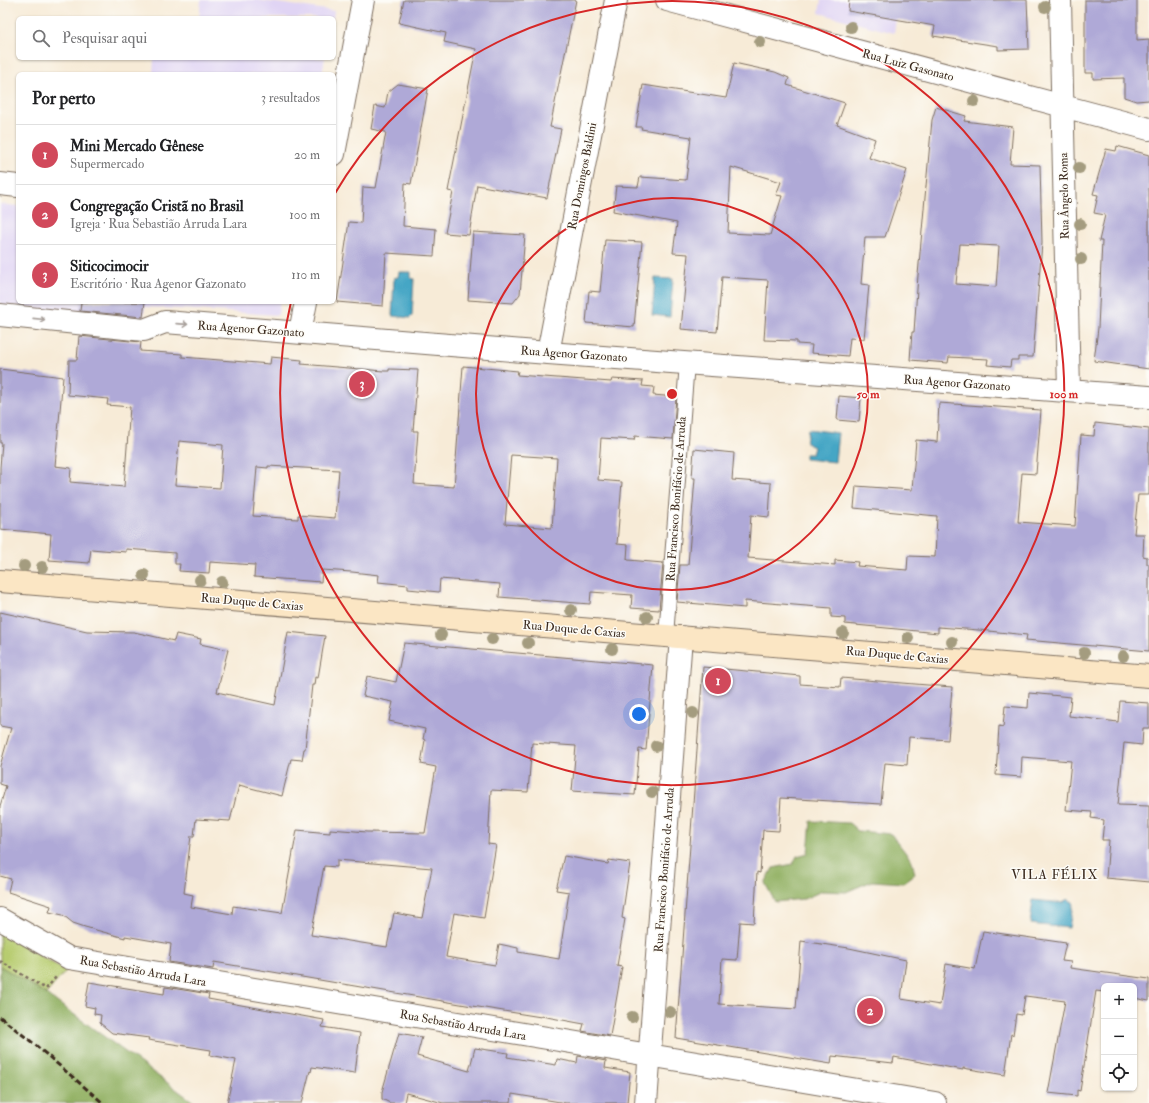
<!DOCTYPE html>
<html lang="pt">
<meta charset="utf-8">
<style>
:root{--surface:#fff;--page:#f2f2f2;--text:#202124;--muted:#757577;--line:#e0e0e0;--accent:#d1495b}
body{margin:0;font-family:"IM FELL Double Pica",serif;background:var(--page);color:var(--text)}
.controls{position:absolute;right:12px;bottom:12px;display:grid;overflow:hidden;border-radius:6px;box-shadow:0 1px 3px #0004}
.controls button{width:36px;height:36px;display:grid;place-items:center;padding:0;border:0;border-bottom:1px solid var(--line);background:var(--surface);color:var(--text);font:20px sans-serif}
.you{position:absolute;left:639px;top:714px;width:14px;height:14px;margin:-10px;border:3px solid #fff;border-radius:50%;background:#1a73e8;box-shadow:0 0 0 6px #1a73e833}
.badge{display:grid;place-items:center;width:26px;height:26px;border-radius:50%;background:var(--accent);color:#fff;font-size:13px;font-weight:700}
.pin{position:absolute;translate:-50% -50%;border:2px solid #fff;box-shadow:0 1px 4px #0006}
.list{margin:0;padding:0;list-style:none}
h2{display:flex;justify-content:space-between;align-items:center;height:52px;margin:0;padding:0 16px;font-size:17px}
h2 small{font-size:13px;font-weight:400;color:var(--muted)}
.list li{display:grid;grid-template-columns:26px 1fr auto;gap:12px;align-items:center;box-sizing:border-box;height:60px;padding:0 16px;border-top:1px solid var(--line)}
.list b{display:block;font-size:15px;white-space:nowrap}
.list p{margin:0;font-size:13px;white-space:nowrap;color:var(--muted)}
.list em{font-size:13px;font-style:normal;color:var(--muted)}
.icon{flex:none;width:22px;height:22px;fill:none;stroke:currentColor;stroke-width:2;stroke-linecap:round;stroke-linejoin:round}
.map{position:relative;flex:none;width:1149px;height:1103px;overflow:hidden}
.search{position:absolute;background:var(--surface);box-shadow:0 1px 3px #0004;left:16px;top:16px;width:320px;height:44px;display:flex;align-items:center;gap:10px;box-sizing:border-box;padding:0 14px;border-radius:6px;color:var(--muted);font-size:15px}
.panel{position:absolute;background:var(--surface);box-shadow:0 1px 3px #0004;left:16px;top:72px;width:320px;height:232px;border-radius:6px}
.map>svg:first-child{display:block}
</style>
<div class="map">
<svg width="1149" height="1103" viewBox="0 0 1149 1103">
<rect width="100%" height="100%" fill="#fdfcf7"/>
<filter id="ink" filterUnits="userSpaceOnUse"><feTurbulence type="fractalNoise" baseFrequency=".025" numOctaves="2"/><feDisplacementMap in="SourceGraphic" scale="8" xChannelSelector="R" yChannelSelector="G"/><feConvolveMatrix kernelMatrix="1 2 1 2 8 2 1 2 1" color-interpolation-filters="sRGB"/></filter>
<filter id="wash" filterUnits="userSpaceOnUse"><feTurbulence type="fractalNoise" baseFrequency=".012" numOctaves="4" result="noise"/><feDisplacementMap in="SourceGraphic" scale="16" xChannelSelector="R" yChannelSelector="G"/><feGaussianBlur stdDeviation="0.9" result="paint"/><feColorMatrix in="noise" values="0 0 0 0 0 0 0 0 0 0 0 0 0 0 0 0 0 1.4 0 .05"/><feComposite in="paint" operator="in"/></filter>
<g filter="url(#wash)">
<rect width="100%" height="100%" fill="#f7ebd7"/>
<!-- built -->
<path fill="#e0d4f4" d="M201 0H257L334 11 333 18H199Z
M821 0H899L894 33 819 13Z
M154 58H325L322 74H153Z
M0 204 18 206V302H280L278 315 145 307 142 325 0 309Z"/>
<!-- green -->
<path fill="#b7cc70" stroke="#797b47" d="M0 932 66 971 46 994 0 966Z"/>
<!-- forest -->
<path fill="#91b062" stroke="#666d40" d="M811 821 849 823 858 831 891 834 912 861 915 874 903 883 872 881 846 892 822 891 804 899 775 902 765 883 773 868 793 864 797 856 808 853Z
M0 966 46 994 195 1103H0Z"/>
<!-- water -->
<path fill="#45a6c5" stroke="#406872" d="M399 272H411V278L414 279 412 316 410 318 392 316 394 278 398 277Z
M655 278 673 279 670 317 652 315Z
M808 429 838 433 835 462 805 459V454H812L814 447 806 443Z
M1067 899 1073 902V904L1069 928 1030 924 1033 900 1063 903Z"/>
<g id="blocks">
<!-- building -->
<path fill="#afa9d7" fill-rule="evenodd" d="M404 0H576L550 127 561 129 547 198 477 185 469 235 445 233 453 192 448 191 476 49 444 42 446 33 399 23Z
M849 0H1027L1029 49 998 50V46L933 36 935 26 848 11Z
M1085 0H1137V40L1149 39V100L1136 101 1124 97V78L1093 79V73H1085Z
M734 63 775 72 789 78 787 85 845 103 837 125 875 139 869 158 907 170 885 237H865L861 284 869 285 864 339 850 338 848 356 811 353 812 345 797 344V341L764 340 768 280 722 277 717 332 681 329 688 254 673 253 677 223 613 211 616 186 638 187 640 177 686 180 691 137 641 129 642 127H636L643 85 726 98ZM731 167 781 182 776 195 782 196 770 235 728 233Z
M398 84 428 89 411 184 405 183 403 226 436 229 434 256 386 253 383 306 337 302 349 222 361 223 363 187 376 188 386 132 371 129 375 106 385 108 388 92Z
M936 107 966 116 964 121 1013 127 1010 164 1040 165 1042 243 1033 357H1018V360H1011L1010 367 987 365 988 359 949 357 948 363 910 360 912 332H914L918 275 932 120ZM960 244 999 246 996 287 956 284Z
M1117 146 1149 155V369L1094 361 1098 328 1102 241H1099L1105 215 1094 213 1098 195 1093 194 1106 149 1116 151Z
M473 232 525 235 520 294 513 303 468 300Z
M605 240 642 242 634 327 586 323 589 291 600 292Z
M81 302H145L143 317 80 311Z
M79 336 141 342 140 351 182 354V357L270 364 271 357 302 360 301 364 384 371H389V369L418 370 413 431H418L414 484 454 487 463 366 518 371 517 375 611 382 612 379 643 381 642 386 654 387 653 395 676 397 673 439 635 436 634 440 601 438 598 480 622 482 617 544 628 545 627 559 628 560 663 563 659 610 631 608 632 595 591 592 590 604 499 597 500 584 440 579 439 592 408 589V585L378 582 379 575 352 572 322 570 321 582 254 577 255 565 210 562 209 573 179 571 180 564H175V553L126 549V552L91 549 89 563 49 560 51 534 0 529V467L2 443H0V369L63 377 55 466 71 468 70 482 124 487 130 407 107 405 108 399 68 395 69 360H77ZM179 441 223 445 220 488 175 485ZM511 455 557 458 552 528 505 524ZM268 466 339 470 335 518 298 515V519L253 516 257 467 268 468Z
M839 396 861 398 859 422 837 420Z
M939 403 1041 410 1036 474 1022 473 1018 522 1075 526 1081 435 1094 436 1095 423 1149 429V495H1138L1134 534H1144L1143 556 1147 557V564H1149V651L1026 640 1027 635 979 630 938 627V633L845 624V618L831 617V608L745 601V608L677 602 680 565H688L695 478H692L694 449 734 453 732 480 771 483 769 517 751 515 748 558 835 565V560L858 562 857 566 907 570 908 556 935 557 937 516 854 508 856 486 912 490 916 440 937 442Z
M0 612 87 631 134 632 174 641 176 634 201 639 200 644 228 650 217 692 275 705 288 632 325 636 318 678 315 677 314 685H312L305 749H304L302 760 291 759 282 796 239 785 230 821 196 819 194 836H191L184 893 193 895 191 907 232 914 233 906 282 913 297 830 330 833V829L367 832 425 833 436 767 421 764 425 740 423 739 425 729 389 721 393 702 363 696 367 676 396 682 404 643 653 665 646 750 639 749 635 795 572 791 576 746 532 743 528 792 491 790 488 844 496 845 484 918 454 913 446 957 495 965 499 944 518 948V952L559 959 569 892 556 890 564 856 608 864 609 860 630 863 622 918 625 919 617 966 622 967 610 1036 582 1031 584 1024 541 1016V1017L472 1006 214 962 213 969 169 962 171 944 125 936V938L85 927 73 923 63 915 49 912 51 906 8 892 11 879 0 876V806L6 786 0 784V766L11 728 0 726ZM337 860 432 868 422 918 394 913 387 947 311 935 324 866 337 867Z
M703 667 800 676V684L840 687 841 678 952 687 948 740 909 737 907 765 885 763 881 804 781 798 779 831 763 830 760 873 757 872 754 923 740 922 737 960 722 959 719 1004 796 1009 801 941 849 948 906 960 901 999 940 1005 946 964 975 969 983 931 1066 943 1062 961 1071 962 1070 968 1149 979V1001L1134 998V986H1104V992L1096 991 1080 1091 1077 1090V1096L1048 1093 1065 1001 1025 996 1022 1015 1016 1014 1013 1035 1011 1034 1005 1075 963 1068V1070L894 1057 893 1063 832 1056 831 1064 676 1038Z
M1029 693 1071 697 1069 716 1118 722 1120 701 1149 703V728H1143L1142 745 1124 743 1118 805 1149 806V882L1106 878 1109 840H1102L1104 820 1091 818 1092 812 1066 810 1071 761 1022 757 1021 777 996 775 999 726 1003 727 1005 706 1028 708Z
M89 982 164 994 165 987 209 994 208 999 324 1020 322 1027 360 1033 355 1073 312 1067 311 1072 310 1071 302 1103H227L236 1060 210 1055 211 1050 148 1040 149 1038 112 1033 100 1023 101 1015 94 1014 95 1008 85 1006Z
M399 1033 422 1037 417 1056 469 1071 475 1048 508 1053 507 1057 556 1065 557 1059 577 1063 578 1056 606 1061 605 1068 630 1072 627 1103H566L512 1094 511 1103H443L406 1093 404 1103H390L382 1099V1092Z"/>
</g>
</g>
<g filter="url(#ink)">
<use href="#blocks" fill-opacity="0" stroke="#7d6e5f" stroke-width="1"/>
<g fill="none" stroke-linecap="round" stroke-linejoin="round">
<defs>
<path id="lane" d="M666 636 687 363"/>
<path id="street" d="M667 0 1149 129
M1060 0 1069 391
M334 154 363 0
M0 184 18 186
M0 315 144 330 165 322 548 353 1149 397
M300 332 306 302
M548 353 616 0
M0 919 69 958 935 1103
M646 1103 681 637"/>
<path id="secondary" d="M0 581 1149 676"/>
</defs>
<!-- lane casing -->
<use href="#lane" stroke="#7d6e5f" stroke-width="16"/>
<!-- street casing -->
<use href="#street" stroke="#7d6e5f" stroke-width="24"/>
<!-- secondary casing -->
<use href="#secondary" stroke="#7d6e5f" stroke-width="24"/>
<!-- path -->
<path stroke="#7d6e5f" stroke-width="2.5" stroke-dasharray="3 3" stroke-linecap="butt" d="M0 961 46 989 56 977"/>
<!-- lane -->
<use href="#lane" stroke="#fff" stroke-width="14"/>
<!-- street -->
<use href="#street" stroke="#fff" stroke-width="22"/>
<!-- secondary -->
<use href="#secondary" stroke="#fbe6c4" stroke-width="22"/>
<!-- rail -->
<path stroke="#3b2a1e" stroke-width="3" stroke-dasharray="6 3" stroke-linecap="butt" d="M0 1017 33 1043 103 1103"/>
</g>
<!-- trees -->
<g fill="#a49c7f">
<circle cx="1045" cy="7" r="6"/>
<circle cx="851" cy="27" r="6"/>
<circle cx="760" cy="42" r="6"/>
<circle cx="974" cy="101" r="6"/>
<circle cx="1079" cy="168" r="6"/>
<circle cx="1080" cy="224" r="6"/>
<circle cx="1081" cy="259" r="6"/>
<circle cx="24" cy="566" r="6"/>
<circle cx="42" cy="567" r="6"/>
<circle cx="144" cy="575" r="6"/>
<circle cx="200" cy="580" r="6"/>
<circle cx="222" cy="582" r="6"/>
<circle cx="571" cy="610" r="6"/>
<circle cx="647" cy="617" r="6"/>
<circle cx="843" cy="633" r="6"/>
<circle cx="441" cy="635" r="6"/>
<circle cx="908" cy="638" r="6"/>
<circle cx="492" cy="639" r="6"/>
<circle cx="952" cy="642" r="6"/>
<circle cx="528" cy="643" r="6"/>
<circle cx="612" cy="649" r="6"/>
<circle cx="1084" cy="653" r="6"/>
<circle cx="1123" cy="656" r="6"/>
<circle cx="693" cy="713" r="6"/>
<circle cx="656" cy="746" r="6"/>
<circle cx="652" cy="792" r="6"/>
<circle cx="670" cy="1012" r="6"/>
<circle cx="632" cy="1017" r="6"/>
</g>
<!-- one-way arrows -->
<defs><path id="oneway-shaft" d="M-6 0H5M1.5-3L5.5 0L1.5 3" fill="none" stroke-width="1.6" stroke-linecap="round" stroke-linejoin="round"/></defs>
<g stroke="#a79f9a">
<use href="#oneway-shaft" transform="translate(39 319) rotate(6)"/>
<use href="#oneway-shaft" transform="translate(182 324) rotate(4)"/>
</g>
</g>
<!-- distance rings -->
<g fill="none" stroke="#d62828" stroke-width="2">
<circle cx="672" cy="394" r="196"/>
<path d="M334 195A392 392 0 1 1 291 302"/>
</g>
<g text-anchor="middle" stroke-width="3" stroke-linejoin="round" paint-order="stroke">
<!-- street labels -->
<g font-size="12" fill="#3b2a1e" stroke="#fdfcf7">
<text transform="translate(908 65) rotate(15)" y="4">Rua Luiz Gasonato</text>
<text transform="translate(582 176) rotate(-79)" y="4">Rua Domingos Baldini</text>
<text transform="translate(1064 196) rotate(-91)" y="4">Rua Ângelo Roma</text>
<text transform="translate(251 329) rotate(4)" y="4">Rua Agenor Gazonato</text>
<text transform="translate(574 354) rotate(4)" y="4">Rua Agenor Gazonato</text>
<text transform="translate(957 383) rotate(4)" y="4">Rua Agenor Gazonato</text>
<text transform="translate(676 499) rotate(-86)" y="4">Rua Francisco Bonifácio de Arruda</text>
<text transform="translate(252 602) rotate(5)" y="4">Rua Duque de Caxias</text>
<text transform="translate(574 629) rotate(5)" y="4">Rua Duque de Caxias</text>
<text transform="translate(897 655) rotate(5)" y="4">Rua Duque de Caxias</text>
<text transform="translate(664 870) rotate(-86)" y="4">Rua Francisco Bonifácio de Arruda</text>
<text transform="translate(143 971) rotate(10)" y="4">Rua Sebastião Arruda Lara</text>
<text transform="translate(463 1025) rotate(10)" y="4">Rua Sebastião Arruda Lara</text>
</g>
<!-- neighbourhood labels -->
<g font-size="13" letter-spacing="1" fill="#3b2a1e" stroke="#fdfcf7">
<text x="1055" y="879">VILA FÉLIX</text>
</g>
</g>
<circle cx="672" cy="394" r="6" fill="#d62828" stroke="#fdfcf7" stroke-width="2"/>
<g font-size="12" text-anchor="middle" font-weight="bold" fill="#d62828" stroke="#fdfcf7" stroke-width="3" stroke-linejoin="round" paint-order="stroke">
<text x="868" y="398">50 m</text>
<text x="1064" y="398">100 m</text>
</g>
</svg>
<div class="controls">
<button>+</button>
<button>−</button>
<button><svg class="icon" aria-label="locate" viewBox="0 0 24 24"><circle cx="12" cy="12" r="6"/><path d="M12 2v4M12 18v4M2 12h4M18 12h4"/></svg></button>
</div>
<div class="you"></div>
<div class="pin badge" style="left:718px;top:681px">1</div>
<div class="pin badge" style="left:870px;top:1011px">2</div>
<div class="pin badge" style="left:362px;top:384px">3</div>
<div class="search"><svg class="icon" aria-label="search" viewBox="0 0 24 24"><circle cx="10" cy="10" r="6"/><path d="M15 15l6 6"/></svg>Pesquisar aqui</div>
<section class="panel">
<h2>Por perto<small>3 resultados</small></h2>
<ul class="list">
<li><span class="badge">1</span><div><b>Mini Mercado Gênese</b><p>Supermercado</p></div><em>20 m</em></li>
<li><span class="badge">2</span><div><b>Congregação Cristã no Brasil</b><p>Igreja · Rua Sebastião Arruda Lara</p></div><em>100 m</em></li>
<li><span class="badge">3</span><div><b>Siticocimocir</b><p>Escritório · Rua Agenor Gazonato</p></div><em>110 m</em></li>
</ul>
</section>
</div>
